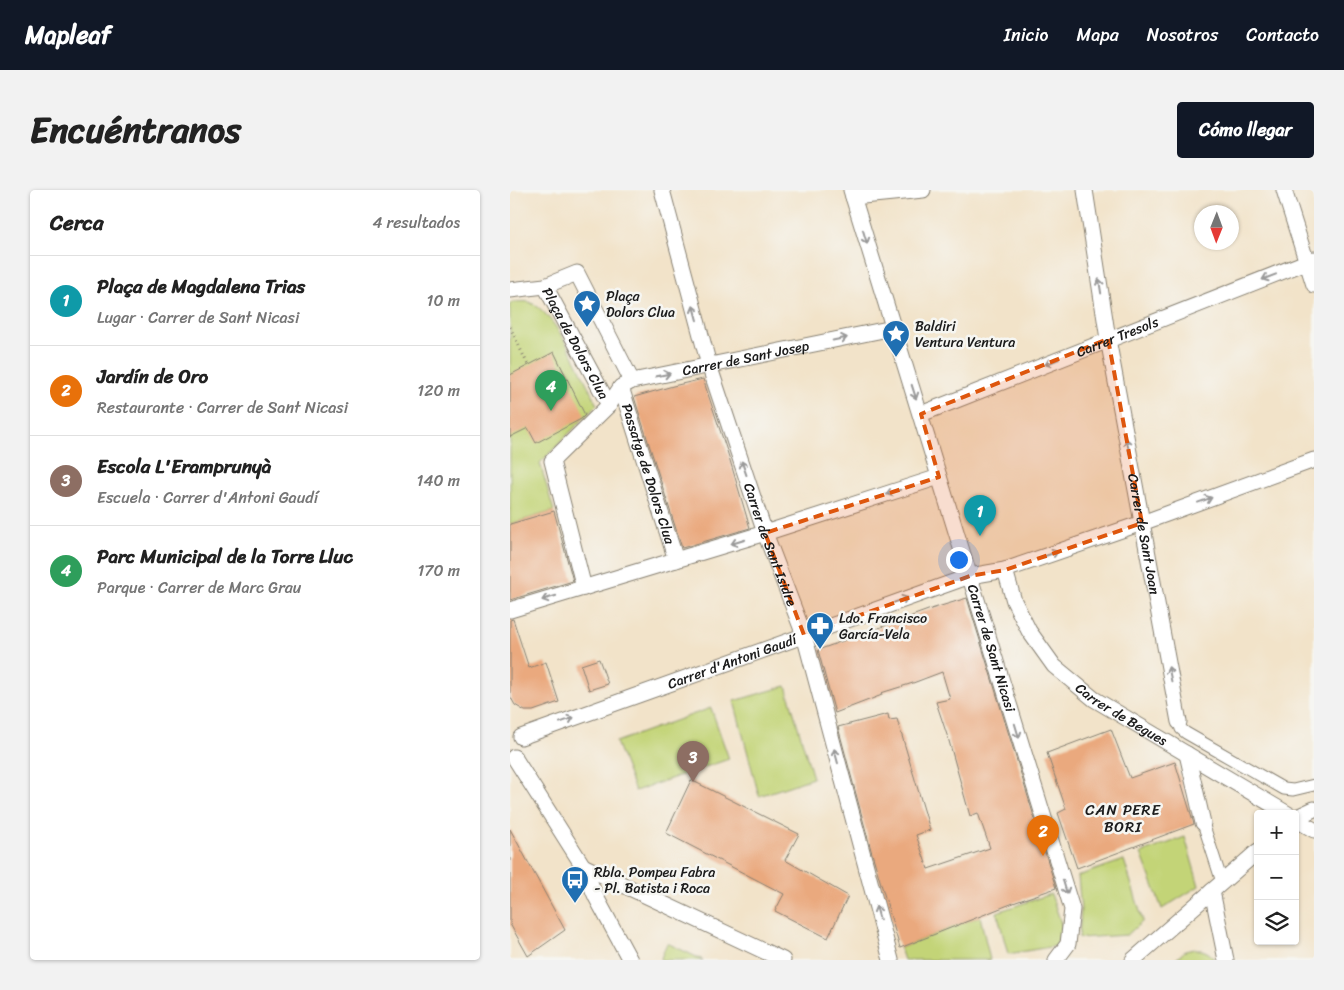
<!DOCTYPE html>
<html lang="es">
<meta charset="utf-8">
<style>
:root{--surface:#fff;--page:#f2f2f2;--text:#222;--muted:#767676;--line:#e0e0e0;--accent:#111827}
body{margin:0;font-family:Sriracha,sans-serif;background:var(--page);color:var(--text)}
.controls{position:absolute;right:15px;bottom:15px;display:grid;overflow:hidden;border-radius:5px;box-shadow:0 1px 4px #0004}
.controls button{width:45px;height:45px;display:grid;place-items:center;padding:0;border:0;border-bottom:1px solid var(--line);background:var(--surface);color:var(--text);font:25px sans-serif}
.compass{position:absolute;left:684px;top:15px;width:45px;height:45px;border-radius:50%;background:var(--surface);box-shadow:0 1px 4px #0004;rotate:181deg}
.you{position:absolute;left:448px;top:369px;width:18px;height:18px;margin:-12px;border:4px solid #fff;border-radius:50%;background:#1a73e8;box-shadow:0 0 0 8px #1a73e833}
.badge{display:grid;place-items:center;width:32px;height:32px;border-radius:50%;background:var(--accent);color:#fff;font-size:16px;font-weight:700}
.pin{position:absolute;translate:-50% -41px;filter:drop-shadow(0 1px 2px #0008)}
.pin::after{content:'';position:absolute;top:26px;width:18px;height:15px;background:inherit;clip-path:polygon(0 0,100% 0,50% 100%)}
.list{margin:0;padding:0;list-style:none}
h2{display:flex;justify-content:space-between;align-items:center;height:65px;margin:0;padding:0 20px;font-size:21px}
h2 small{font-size:16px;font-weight:400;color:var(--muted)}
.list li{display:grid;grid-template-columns:32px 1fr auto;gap:15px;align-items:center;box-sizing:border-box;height:90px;padding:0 20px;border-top:1px solid var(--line)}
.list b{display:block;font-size:19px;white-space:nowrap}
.list p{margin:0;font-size:16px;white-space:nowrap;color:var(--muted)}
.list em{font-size:16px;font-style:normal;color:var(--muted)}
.icon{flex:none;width:28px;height:28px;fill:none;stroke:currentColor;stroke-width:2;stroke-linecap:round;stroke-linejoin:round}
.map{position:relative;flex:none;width:804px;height:770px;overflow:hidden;border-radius:5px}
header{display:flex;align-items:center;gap:30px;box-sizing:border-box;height:70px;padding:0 25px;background:var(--accent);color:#fff}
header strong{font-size:24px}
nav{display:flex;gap:28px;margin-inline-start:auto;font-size:18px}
.intro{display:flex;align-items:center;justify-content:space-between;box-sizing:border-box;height:120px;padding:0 30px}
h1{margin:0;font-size:35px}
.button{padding:12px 22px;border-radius:5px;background:var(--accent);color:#fff;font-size:18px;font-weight:700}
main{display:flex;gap:30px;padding:0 30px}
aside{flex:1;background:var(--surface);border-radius:5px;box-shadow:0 1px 4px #0004}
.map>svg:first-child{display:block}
</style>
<header>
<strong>Mapleaf</strong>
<nav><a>Inicio</a><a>Mapa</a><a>Nosotros</a><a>Contacto</a></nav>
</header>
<div class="intro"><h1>Encuéntranos</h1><a class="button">Cómo llegar</a></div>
<main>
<aside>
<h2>Cerca<small>4 resultados</small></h2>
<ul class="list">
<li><span class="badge" style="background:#0f9aa8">1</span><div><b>Plaça de Magdalena Trias</b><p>Lugar · Carrer de Sant Nicasi</p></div><em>10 m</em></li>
<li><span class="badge" style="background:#e8710a">2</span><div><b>Jardín de Oro</b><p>Restaurante · Carrer de Sant Nicasi</p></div><em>120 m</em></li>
<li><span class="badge" style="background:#8d6e63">3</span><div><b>Escola L'Eramprunyà</b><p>Escuela · Carrer d'Antoni Gaudí</p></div><em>140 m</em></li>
<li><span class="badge" style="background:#2e9e5b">4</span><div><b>Parc Municipal de la Torre Lluc</b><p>Parque · Carrer de Marc Grau</p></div><em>170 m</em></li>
</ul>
</aside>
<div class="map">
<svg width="804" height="770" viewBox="0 0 804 770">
<rect width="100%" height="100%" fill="#f6f6f2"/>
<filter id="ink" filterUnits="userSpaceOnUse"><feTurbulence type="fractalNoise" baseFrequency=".02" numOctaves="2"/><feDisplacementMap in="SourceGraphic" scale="10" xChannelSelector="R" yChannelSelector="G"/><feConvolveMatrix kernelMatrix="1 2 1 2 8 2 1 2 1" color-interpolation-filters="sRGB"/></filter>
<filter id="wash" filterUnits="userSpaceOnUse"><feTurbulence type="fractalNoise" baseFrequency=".0096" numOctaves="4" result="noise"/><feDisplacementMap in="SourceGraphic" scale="20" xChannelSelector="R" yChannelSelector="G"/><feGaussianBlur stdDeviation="1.12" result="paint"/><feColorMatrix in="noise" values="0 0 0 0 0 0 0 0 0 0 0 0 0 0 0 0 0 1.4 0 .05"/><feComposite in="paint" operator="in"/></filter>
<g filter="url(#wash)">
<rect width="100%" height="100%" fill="#f2e3c9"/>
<!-- green -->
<path fill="#c3d477" stroke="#70784a" d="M3 112C7 112 14 111 19 112 47 122 74 189 87 215L30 273 44 321 0 334V113Z
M276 496 303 588 249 606 224 511Z
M201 518 219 569 125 601 106 552Z
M675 647 689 696 652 719 631 663Z
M614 670 633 731 617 745 569 748 571 721 568 686Z
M541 704 552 736 546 756 498 764 487 722Z
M470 726 480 770H394L390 758Z
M157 753 193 770H152L151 768Z
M684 759C693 760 700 761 704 770H665L675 761Z"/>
<g id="blocks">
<!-- building -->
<path fill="#eaa97e" d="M44 162 75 225 71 229 26 253 18 238 0 247V185Z
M193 189 219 267 240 338 172 358 124 207 163 196Z
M44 321 63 391 0 410V334Z
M457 408 546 698 506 712 390 758 361 660 328 537 378 524 379 530 387 529 420 640 406 645 418 679 480 658 468 623 460 626 439 551 426 512 440 509 432 482 403 493 371 503 372 505 325 523 308 460 421 419Z
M3 429 19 478 36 472 49 512 23 521H15L5 515 0 506V430Z
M89 469 98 494 79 500 71 475Z
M601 539 620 588 665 572 684 634 567 678 548 623 556 619 537 563Z
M181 590 289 644 275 670 338 706 318 748 265 721 274 704 156 643Z
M0 639 55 740 18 766 0 734Z"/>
</g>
</g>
<g filter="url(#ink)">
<use href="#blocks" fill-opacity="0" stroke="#878072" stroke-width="1"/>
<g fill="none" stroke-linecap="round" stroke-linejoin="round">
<defs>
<path id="pedestrian" d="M669 532 671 539 676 543 774 599 783 600 804 595
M693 633 712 692"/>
<g id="minor">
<path id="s1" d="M152 0 199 175 255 343 294 445 381 770"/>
<path id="s2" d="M341 0 562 719 558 754 546 770"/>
<path id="s3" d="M575 0 598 149 669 532"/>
<path d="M774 0 804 95"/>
<path d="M343 7 413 0"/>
<path id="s4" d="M35 96 99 215"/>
<path d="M0 100 35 96 67 83 122 191"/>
<path id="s5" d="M111 197 166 370"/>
<path id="s6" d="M411 224 804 69"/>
<path id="s7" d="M495 380 504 411 519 441 544 476 584 509 778 624"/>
<path id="s8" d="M74 398 42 271 99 215 111 197 122 191 383 138"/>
<path d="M0 420 255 343 429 287"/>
<path id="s9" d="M11 547 460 386 495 380 632 333 804 270"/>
<path d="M677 564 693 633"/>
<path d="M4 567 73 676 86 707 120 770"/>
<path d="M785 628 804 619"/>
<path d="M785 629 804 640"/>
<path d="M73 676 273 770"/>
<path d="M702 701 716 770"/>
<path d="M623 770 748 661"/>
</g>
</defs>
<!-- pedestrian casing -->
<use href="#pedestrian" stroke="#878072" stroke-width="13"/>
<!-- minor casing -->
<use href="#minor" stroke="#878072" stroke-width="17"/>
<!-- path -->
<path stroke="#878072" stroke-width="3" stroke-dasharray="1 4" stroke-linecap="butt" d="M0 137 18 175"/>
<!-- pedestrian -->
<use href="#pedestrian" stroke="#fff" stroke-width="11"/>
<!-- minor -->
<use href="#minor" stroke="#fff" stroke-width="15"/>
</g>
<!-- one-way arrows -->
<defs><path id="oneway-shaft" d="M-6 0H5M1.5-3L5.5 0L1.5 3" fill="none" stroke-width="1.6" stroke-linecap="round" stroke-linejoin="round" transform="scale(1.25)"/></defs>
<g stroke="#999">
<use href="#oneway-shaft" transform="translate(355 47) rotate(73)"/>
<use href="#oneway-shaft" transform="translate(759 87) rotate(159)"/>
<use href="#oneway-shaft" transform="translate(590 96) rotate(-99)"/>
<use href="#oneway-shaft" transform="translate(185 123) rotate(-105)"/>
<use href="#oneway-shaft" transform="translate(330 149) rotate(-11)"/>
<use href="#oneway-shaft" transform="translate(542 172) rotate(158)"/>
<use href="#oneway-shaft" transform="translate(153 185) rotate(-12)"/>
<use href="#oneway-shaft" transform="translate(404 202) rotate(72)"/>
<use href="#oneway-shaft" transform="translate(618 256) rotate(-101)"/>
<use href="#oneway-shaft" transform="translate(234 278) rotate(-109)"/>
<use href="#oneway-shaft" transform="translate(383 302) rotate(162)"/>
<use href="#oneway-shaft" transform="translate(695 310) rotate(-20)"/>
<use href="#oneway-shaft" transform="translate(228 352) rotate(163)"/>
<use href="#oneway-shaft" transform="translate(541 364) rotate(-19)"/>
<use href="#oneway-shaft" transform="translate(39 408) rotate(163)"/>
<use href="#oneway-shaft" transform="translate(391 410) rotate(-20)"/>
<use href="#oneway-shaft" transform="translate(660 484) rotate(-101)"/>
<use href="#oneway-shaft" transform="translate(57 530) rotate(-20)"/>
<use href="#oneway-shaft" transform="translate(507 541) rotate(73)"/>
<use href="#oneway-shaft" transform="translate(326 566) rotate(-105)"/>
<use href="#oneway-shaft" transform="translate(555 697) rotate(73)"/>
<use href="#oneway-shaft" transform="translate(368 723) rotate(-105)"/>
</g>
</g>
<!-- marked area -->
<path fill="#de560d" fill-opacity="0.2" stroke="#de560d" stroke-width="4" stroke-dasharray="10 6" stroke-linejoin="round" d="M598 149 632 333 495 380 460 386 294 445 255 343 429 287 411 224Z"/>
<!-- icons -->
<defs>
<symbol id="sight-pin" viewBox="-11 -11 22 30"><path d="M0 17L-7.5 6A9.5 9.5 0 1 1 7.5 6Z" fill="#1f6fb2" stroke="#f6f6f2"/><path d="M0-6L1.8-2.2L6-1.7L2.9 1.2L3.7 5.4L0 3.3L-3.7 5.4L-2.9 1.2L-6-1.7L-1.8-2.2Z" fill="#fff"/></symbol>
<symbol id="pharmacy-pin" viewBox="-11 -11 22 30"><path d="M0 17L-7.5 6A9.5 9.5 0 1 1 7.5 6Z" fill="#1f6fb2" stroke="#f6f6f2"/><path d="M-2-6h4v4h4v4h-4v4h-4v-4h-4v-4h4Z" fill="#fff"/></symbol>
<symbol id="bus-pin" viewBox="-11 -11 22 30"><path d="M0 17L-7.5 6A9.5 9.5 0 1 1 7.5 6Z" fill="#1f6fb2" stroke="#f6f6f2"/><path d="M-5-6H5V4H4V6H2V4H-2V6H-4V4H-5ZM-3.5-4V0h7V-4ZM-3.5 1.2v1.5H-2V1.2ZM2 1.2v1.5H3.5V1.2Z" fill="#fff"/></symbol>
</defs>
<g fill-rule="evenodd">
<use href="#sight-pin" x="61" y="98" width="32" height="43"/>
<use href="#sight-pin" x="370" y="128" width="32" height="43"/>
<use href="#pharmacy-pin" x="294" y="420" width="32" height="43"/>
<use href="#bus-pin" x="49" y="674" width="32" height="43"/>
</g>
<g text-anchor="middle" stroke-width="5" stroke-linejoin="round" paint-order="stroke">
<!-- poi labels -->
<g font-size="14" fill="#1c1c1c" stroke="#f6f6f2" text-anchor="start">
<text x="96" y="111">Plaça<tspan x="96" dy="16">Dolors Clua</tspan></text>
<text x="405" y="141">Baldiri<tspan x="405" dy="16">Ventura Ventura</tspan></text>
<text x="329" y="433">Ldo. Francisco<tspan x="329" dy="16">García-Vela</tspan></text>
<text x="84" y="687">Rbla. Pompeu Fabra<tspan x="84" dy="16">- Pl. Batista i Roca</tspan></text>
</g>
<!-- street labels -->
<g font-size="14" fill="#1c1c1c" stroke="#f6f6f2">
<text dy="5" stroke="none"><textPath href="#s6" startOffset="211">Carrer Tresols</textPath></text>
<text dy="5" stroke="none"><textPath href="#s4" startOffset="65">Plaça de Dolors Clua</textPath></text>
<text dy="5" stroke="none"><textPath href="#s8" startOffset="361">Carrer de Sant Josep</textPath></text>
<text dy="5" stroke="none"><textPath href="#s5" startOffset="91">Passatge de Dolors Clua</textPath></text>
<text dy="5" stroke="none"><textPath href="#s3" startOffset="349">Carrer de Sant Joan</textPath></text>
<text dy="5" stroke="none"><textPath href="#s1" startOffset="371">Carrer de Sant Isidre</textPath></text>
<text dy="5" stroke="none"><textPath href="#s2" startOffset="479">Carrer de Sant Nicasi</textPath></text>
<text dy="5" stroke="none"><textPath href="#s9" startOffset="224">Carrer d'Antoni Gaudí</textPath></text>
<text dy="5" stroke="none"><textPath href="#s7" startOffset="192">Carrer de Begues</textPath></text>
</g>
<!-- neighbourhood labels -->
<g font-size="15" letter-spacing="1" fill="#1c1c1c" stroke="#f6f6f2">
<text x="613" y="625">CAN PERE<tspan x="613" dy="17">BORI</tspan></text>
</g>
</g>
</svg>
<div class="controls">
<button>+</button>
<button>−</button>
<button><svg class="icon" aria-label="layers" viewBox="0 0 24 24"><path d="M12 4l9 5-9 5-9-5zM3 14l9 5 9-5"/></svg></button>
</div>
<svg class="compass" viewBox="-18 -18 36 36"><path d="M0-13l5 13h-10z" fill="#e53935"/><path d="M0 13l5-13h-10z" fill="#767676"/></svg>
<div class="you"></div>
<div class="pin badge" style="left:470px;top:346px;background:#0f9aa8">1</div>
<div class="pin badge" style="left:533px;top:666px;background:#e8710a">2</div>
<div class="pin badge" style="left:183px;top:592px;background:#8d6e63">3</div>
<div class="pin badge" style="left:41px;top:221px;background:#2e9e5b">4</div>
</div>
</main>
